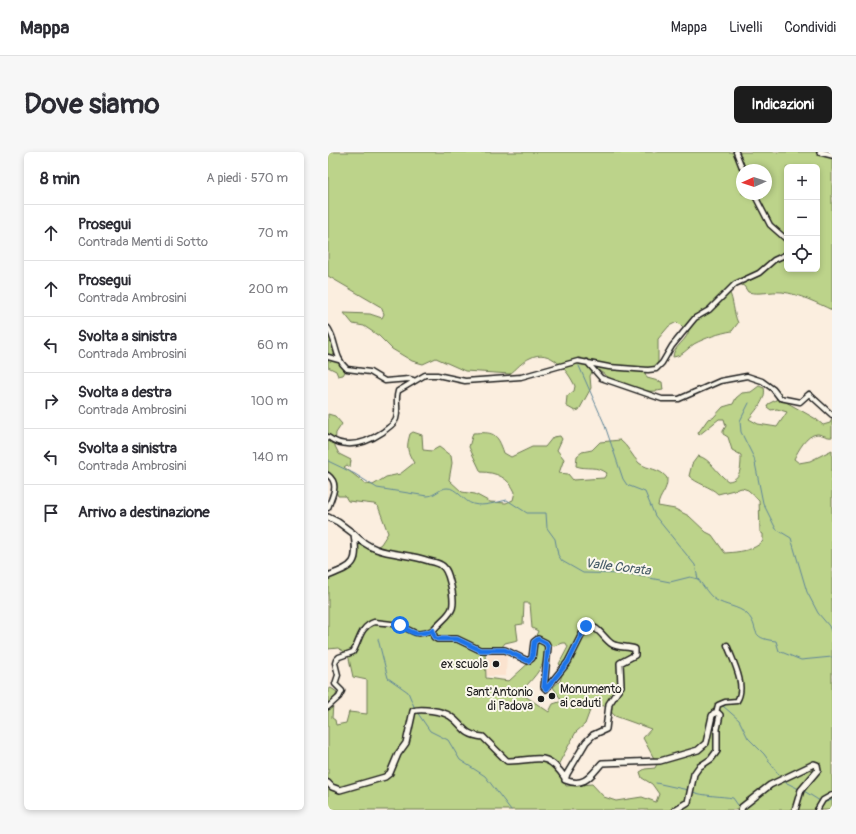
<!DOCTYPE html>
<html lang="it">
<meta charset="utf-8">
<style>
:root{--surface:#fff;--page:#f7f7f7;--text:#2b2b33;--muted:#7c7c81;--line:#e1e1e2;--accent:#1c1c1c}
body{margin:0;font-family:Pangolin,sans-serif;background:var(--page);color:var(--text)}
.controls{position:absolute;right:12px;top:12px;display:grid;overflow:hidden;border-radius:6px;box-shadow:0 2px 6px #0003}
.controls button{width:36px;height:36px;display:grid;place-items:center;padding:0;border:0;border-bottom:1px solid var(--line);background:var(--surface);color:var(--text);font:20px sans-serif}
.compass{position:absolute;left:408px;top:12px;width:36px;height:36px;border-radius:50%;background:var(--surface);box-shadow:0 2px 6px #0003;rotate:267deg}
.stop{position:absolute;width:12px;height:12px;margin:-9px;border:3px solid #1a73e8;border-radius:50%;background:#fff}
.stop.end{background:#1a73e8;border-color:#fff;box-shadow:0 1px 4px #0008}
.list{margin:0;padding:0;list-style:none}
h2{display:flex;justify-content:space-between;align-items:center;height:52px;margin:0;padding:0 16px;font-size:17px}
h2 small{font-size:13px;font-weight:400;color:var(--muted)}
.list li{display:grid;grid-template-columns:26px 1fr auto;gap:12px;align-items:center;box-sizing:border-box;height:56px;padding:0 16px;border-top:1px solid var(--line)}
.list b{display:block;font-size:15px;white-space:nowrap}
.list p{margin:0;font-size:13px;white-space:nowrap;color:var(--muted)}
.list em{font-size:13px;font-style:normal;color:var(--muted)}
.icon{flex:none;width:22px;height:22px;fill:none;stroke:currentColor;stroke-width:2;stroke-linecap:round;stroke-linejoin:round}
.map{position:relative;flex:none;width:504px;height:658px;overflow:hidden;border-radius:6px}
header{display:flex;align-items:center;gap:24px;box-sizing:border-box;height:56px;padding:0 20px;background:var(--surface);border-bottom:1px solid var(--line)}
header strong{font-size:19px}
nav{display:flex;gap:22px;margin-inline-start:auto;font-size:14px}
.intro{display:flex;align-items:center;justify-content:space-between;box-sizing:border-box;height:96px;padding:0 24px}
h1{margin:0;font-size:28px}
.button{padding:10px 18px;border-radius:6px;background:var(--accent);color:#fff;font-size:14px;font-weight:700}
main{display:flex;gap:24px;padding:0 24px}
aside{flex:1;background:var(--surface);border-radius:6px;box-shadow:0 2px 6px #0003}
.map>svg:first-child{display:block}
</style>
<header>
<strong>Mappa</strong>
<nav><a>Mappa</a><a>Livelli</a><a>Condividi</a></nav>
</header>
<div class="intro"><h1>Dove siamo</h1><a class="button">Indicazioni</a></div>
<main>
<aside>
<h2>8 min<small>A piedi · 570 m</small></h2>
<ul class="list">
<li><svg class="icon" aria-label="ahead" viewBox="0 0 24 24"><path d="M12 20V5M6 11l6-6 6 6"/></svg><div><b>Prosegui</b><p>Contrada Menti di Sotto</p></div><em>70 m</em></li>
<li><svg class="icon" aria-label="ahead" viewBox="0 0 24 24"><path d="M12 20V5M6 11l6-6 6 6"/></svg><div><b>Prosegui</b><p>Contrada Ambrosini</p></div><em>200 m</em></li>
<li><svg class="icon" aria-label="left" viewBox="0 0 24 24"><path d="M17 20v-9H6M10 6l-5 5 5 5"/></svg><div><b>Svolta a sinistra</b><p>Contrada Ambrosini</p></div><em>60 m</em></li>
<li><svg class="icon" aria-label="right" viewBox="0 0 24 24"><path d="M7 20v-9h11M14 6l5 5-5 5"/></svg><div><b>Svolta a destra</b><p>Contrada Ambrosini</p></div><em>100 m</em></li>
<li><svg class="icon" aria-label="left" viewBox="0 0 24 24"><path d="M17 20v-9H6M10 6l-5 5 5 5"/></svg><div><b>Svolta a sinistra</b><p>Contrada Ambrosini</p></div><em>140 m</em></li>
<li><svg class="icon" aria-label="arrive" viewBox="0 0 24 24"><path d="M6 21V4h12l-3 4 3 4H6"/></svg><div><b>Arrivo a destinazione</b></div></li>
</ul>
</aside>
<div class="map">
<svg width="504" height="658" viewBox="0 0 504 658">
<rect width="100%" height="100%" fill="#fbeedf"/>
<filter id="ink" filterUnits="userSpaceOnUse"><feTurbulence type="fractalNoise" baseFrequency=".025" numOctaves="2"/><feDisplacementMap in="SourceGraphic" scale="8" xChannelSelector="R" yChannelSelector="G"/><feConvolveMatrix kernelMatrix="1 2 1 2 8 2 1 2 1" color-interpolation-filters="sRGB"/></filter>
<g filter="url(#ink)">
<!-- built -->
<path fill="#fbe3cf" d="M159 500 179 501 178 524H158Z"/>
<!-- green -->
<path fill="#bcd38a" stroke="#6c7853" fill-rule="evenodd" d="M0 0H487L504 6V158C489 151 471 142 454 140 443 139 431 143 420 140L416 134 411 132 402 134 401 139C406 149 405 160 410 171L404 179C392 181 377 186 366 192 359 197 354 204 345 205 345 194 360 189 361 177L354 175 349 170 341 174 330 187V210L327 216 317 221 319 226 334 230 335 238C310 243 288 232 269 217L265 218 262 224 263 236 251 258 247 259 238 254 239 244 246 239 247 234C240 219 222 195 202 206 195 209 188 217 182 222L137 219 108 206 95 212 84 209 64 197 51 184 36 174 25 172 16 161 42 162 54 166 56 162 53 155 0 124ZM459 15H489V117H459ZM414 18H438V42H414Z
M0 174 10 205 19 217 15 223 10 224 8 219 0 215Z
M431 234 436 236C439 247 427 259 421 267L430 272 449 275 459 260 449 257 443 258 439 255 440 252 448 248 452 240 458 250 488 267 495 273 502 271 504 267V285C499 286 494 282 489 282 478 283 470 299 466 307L471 311 482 309 504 298V658H0V537L3 536 9 540 5 552 4 566 7 568 8 573 18 571 21 560 39 562V528L25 525 20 502 10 496 0 497V418L3 424 24 415 30 407 29 389 44 398 53 392 60 381 50 354 46 352 20 349 17 344H10L4 331 0 327V262L7 264 14 272 8 281 7 294 11 302 23 308 22 315 19 313 16 315 38 332 45 333 58 325 72 322 86 311C79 299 78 296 82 282L85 280 94 283 95 298 104 299 111 295 123 304 124 311 121 328 134 340 147 342 162 350 178 351 185 348 187 340C181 326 168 320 153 320L141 295 145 281C165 280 169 280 176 301L183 305 204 295H217L225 285 232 284 234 287 229 298 236 307 231 321 240 322 245 328 276 326 279 321C268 313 259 318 248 314L249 304 254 300 264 298 272 290 292 288C300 294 304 304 311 311 320 318 332 316 339 326 340 339 331 343 330 354L347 357 361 364 378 380 384 383 397 401C410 400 426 399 435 389V382L432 380 431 348 420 338 414 336 390 342C382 334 369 332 361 324L364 312 370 304C382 306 389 322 400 329 413 328 413 315 413 303L404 298 400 285 395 282V279L398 274 396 267H391L371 283 370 281 380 267 385 266 395 255 405 252 408 246 414 241 423 240ZM196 451H202L204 476 210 479 207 486 211 489 207 493 206 506 181 529 158 526 157 499 170 500 177 491 190 488 188 473 195 472ZM234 491H238L240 495 231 512 236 516 232 529 225 535 234 549 225 552 221 560 194 542V538C209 523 217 513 221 492L226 494ZM264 553 278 554 287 564 323 577 315 586 329 612 327 616 317 617 312 620 314 626 324 632 331 642 328 650 314 645 288 649 276 645 264 632 238 634 230 613 248 580 257 572Z"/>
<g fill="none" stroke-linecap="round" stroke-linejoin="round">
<!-- stream -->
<path stroke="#5f8599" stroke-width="1" d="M251 214 276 271 295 327 299 333 317 340 327 364 367 413 370 427
M421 251 412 269 413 280 426 306 435 351 448 377 463 386 479 440 490 461 501 474 504 482
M0 309 27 322 49 336 99 344C107 344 112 336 119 336 128 335 136 350 145 352 156 355 169 350 179 348L199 361H218L219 376 227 387 230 403 234 409 255 421 301 422 342 430 362 425 370 427C375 433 381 444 388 448 398 454 410 454 419 462 433 476 419 486 448 489L451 499 473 508 504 505
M50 487 60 526 80 540 87 557
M395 554 411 568 420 586 436 602 453 626
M89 560 102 579 120 588 132 608 157 624 183 658
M457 630 471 637
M328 631 360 638
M476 639 492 649
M365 640C374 644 394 644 405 646L412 656
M495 651 504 648"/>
<defs>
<path id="minor" d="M408 0 415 18
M426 42 442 73 459 88
M0 176C9 189 6 206 19 217L42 220 57 229 81 227 85 228
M0 205 11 208
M259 210 273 226 334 247H351L392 229 419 224 434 229 445 237 452 246 472 250 481 242 504 263
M0 285C18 298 37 292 55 280 59 276 66 273 68 267 71 258 67 248 70 239L97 223H109L137 229 193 225 250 209 281 215 320 218 328 217 334 211 344 194 367 166 381 158 407 132 431 121 446 108 459 102
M0 323C12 332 4 344 0 356
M0 555 11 545 14 539 7 532 10 523 7 511 8 508 11 505 25 500C32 488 32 475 46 470 54 471 65 471 72 474 90 480 84 485 105 478
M388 561 390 553 397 550 409 549C419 534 405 509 399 493
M489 658 495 648 504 643"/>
<path id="tertiary" d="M492 0 504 3
M0 365 10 370 26 382C30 412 27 413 0 424
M26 382C48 406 74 399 101 409 105 410 110 411 113 413 120 417 121 427 123 434 129 462 122 459 105 478L106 485 109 487H129L152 498H177L200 509 204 506 206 490 210 487 218 491 220 495 216 535 218 537 240 510 258 474C269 472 276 487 284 492 291 496 300 494 307 497V503L292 511 293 534 281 552 278 577 265 583 258 590 239 622 237 628C257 636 263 623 274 611L332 609 370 598 378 591 384 564 386 561H390L392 563 389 577V599L383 607 371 615 366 622 360 650 347 658
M0 631 4 635 12 638 57 625 62 621 70 602 78 591 85 559C92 556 115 559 122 564 136 573 134 583 155 585L179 609C209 610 217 596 237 626
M413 658 414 655 442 633 486 612 489 613 490 618 473 638 467 658"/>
</defs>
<!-- minor casing -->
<use href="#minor" stroke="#1c1c1c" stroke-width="7"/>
<!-- tertiary casing -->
<use href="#tertiary" stroke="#1c1c1c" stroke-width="8"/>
<!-- minor -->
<use href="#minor" stroke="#fbf7ec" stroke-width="4"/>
<!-- tertiary -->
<use href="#tertiary" stroke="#fbf7ec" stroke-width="5"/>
</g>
</g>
<g fill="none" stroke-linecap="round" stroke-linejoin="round" filter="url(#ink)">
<!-- route -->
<path stroke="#1a73e8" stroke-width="5" d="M72 473C86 482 88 484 105 478L106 485 109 487H129L152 498H177L200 509 204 506 206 490 210 487 218 491 220 495 216 535 218 537 240 510 258 474"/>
</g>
<!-- markers -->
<g fill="#1c1c1c" stroke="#fbf7ec" stroke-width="1.5">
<circle cx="168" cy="512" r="4"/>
<circle cx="224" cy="544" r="4"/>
<circle cx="213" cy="547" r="4"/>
</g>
<g text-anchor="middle" stroke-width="4" stroke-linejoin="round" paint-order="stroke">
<!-- poi labels -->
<g font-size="12" fill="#1c1c1c" stroke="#fbf7ec" text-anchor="end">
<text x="160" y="516">ex scuola</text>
<text x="232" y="541" text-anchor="start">Monumento<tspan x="232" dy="14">ai caduti</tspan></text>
<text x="205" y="544">Sant'Antonio<tspan x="205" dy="14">di Padova</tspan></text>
</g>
<!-- water labels -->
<g font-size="13" font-style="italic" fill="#435965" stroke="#fbf7ec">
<text transform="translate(290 414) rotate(7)" y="5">Valle Corata</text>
</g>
</g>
</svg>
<div class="controls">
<button>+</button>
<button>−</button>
<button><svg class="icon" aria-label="locate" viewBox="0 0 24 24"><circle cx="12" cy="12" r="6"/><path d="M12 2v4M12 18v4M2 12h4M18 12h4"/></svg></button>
</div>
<svg class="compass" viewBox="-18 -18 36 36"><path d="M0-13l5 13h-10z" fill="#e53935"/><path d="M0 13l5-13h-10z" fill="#7c7c81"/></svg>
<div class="stop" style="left:72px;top:473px"></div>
<div class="stop end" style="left:258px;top:474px"></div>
</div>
</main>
